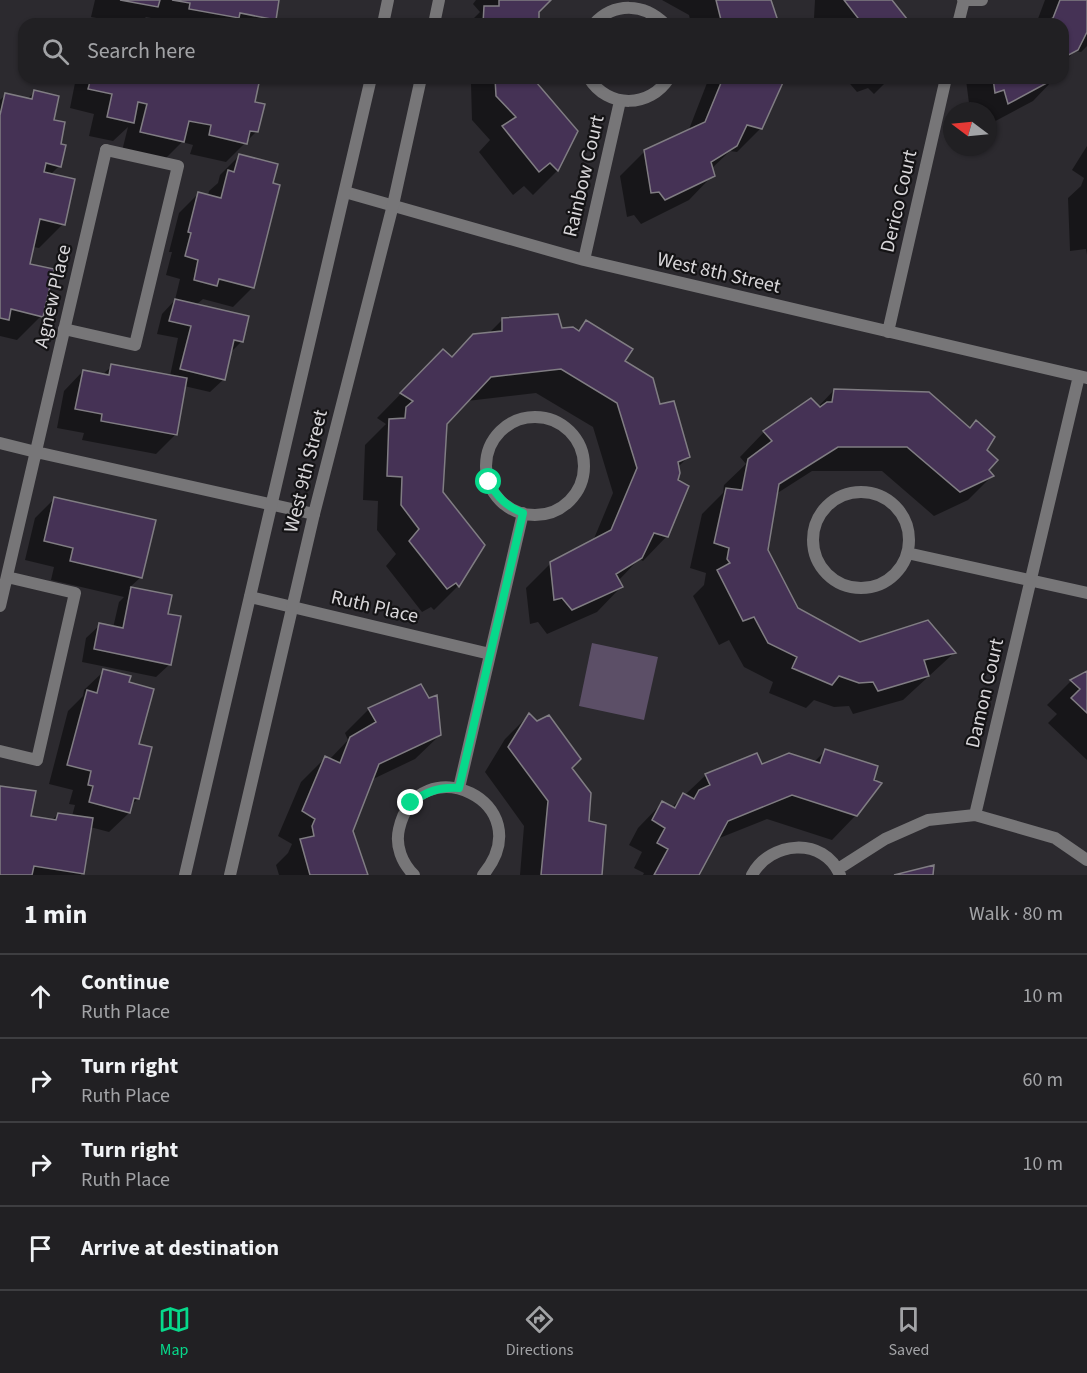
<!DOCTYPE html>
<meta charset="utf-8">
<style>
:root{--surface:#212023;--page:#2d2d30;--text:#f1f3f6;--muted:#a2a3a6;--line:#3e3e41;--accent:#07d98b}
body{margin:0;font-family:"Source Sans 3",sans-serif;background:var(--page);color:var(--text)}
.compass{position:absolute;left:943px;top:102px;width:54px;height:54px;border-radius:50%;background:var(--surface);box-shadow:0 2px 4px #0004;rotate:286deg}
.stop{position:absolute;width:18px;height:18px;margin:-14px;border:4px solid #07d98b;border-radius:50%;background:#fff}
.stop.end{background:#07d98b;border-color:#fff;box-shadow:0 2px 6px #0008}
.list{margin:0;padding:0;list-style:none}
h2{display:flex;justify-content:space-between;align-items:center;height:78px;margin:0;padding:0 24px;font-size:26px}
h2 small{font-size:20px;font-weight:400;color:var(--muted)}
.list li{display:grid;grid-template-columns:39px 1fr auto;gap:18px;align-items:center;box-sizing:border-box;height:84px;padding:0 24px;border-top:2px solid var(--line)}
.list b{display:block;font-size:22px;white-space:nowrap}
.list p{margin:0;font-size:20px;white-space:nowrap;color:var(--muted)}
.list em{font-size:20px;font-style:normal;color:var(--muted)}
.icon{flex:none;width:33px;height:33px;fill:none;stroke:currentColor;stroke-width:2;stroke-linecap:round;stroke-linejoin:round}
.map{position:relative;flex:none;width:1087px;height:875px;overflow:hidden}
.search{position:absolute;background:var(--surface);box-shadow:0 2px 4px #0004;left:18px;right:18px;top:18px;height:66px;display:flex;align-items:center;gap:15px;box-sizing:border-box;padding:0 21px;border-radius:18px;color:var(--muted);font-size:22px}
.sheet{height:414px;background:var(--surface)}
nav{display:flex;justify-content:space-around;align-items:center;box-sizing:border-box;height:84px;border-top:2px solid var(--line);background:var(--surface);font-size:16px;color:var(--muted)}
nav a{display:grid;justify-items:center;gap:3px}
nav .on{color:var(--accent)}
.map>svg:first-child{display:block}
</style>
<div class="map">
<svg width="1087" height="875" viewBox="0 0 1087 875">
<rect width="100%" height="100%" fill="#2c2a2f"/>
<!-- green -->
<path fill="#5c4f67" d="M592 643 658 657 644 720 579 706Z"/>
<!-- shadow -->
<path fill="#0007" d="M95 0H278L274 19 269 24H171V22L146 17 139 24H128L91 17Z
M476 0H548L538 11 537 24H468L480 12 473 4Z
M662 0H769L777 24H691L689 15Z
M815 0H890L909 24H819L814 18Z
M1045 0H1087V46L1081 52 1075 51 1063 63V24H1036Z
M76 78H229L253 104 257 131 226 162 190 154 193 145 182 142 164 160 122 151 128 127 113 141 89 136 94 114 70 108Z
M458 78H535V82L576 131 557 171 533 195 524 186 513 195 479 152 490 140 472 120 471 84 457 82Z
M706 78H783L761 128 737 152 730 151 711 169 713 175 689 200 641 224 634 215 627 217 620 176 645 151 688 132 707 83Z
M845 78H890L874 94 868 88 857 92Z
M968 78H1055L1033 101 988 125V111H970L966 80Z
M35 92 52 121 59 145V166L50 175 63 224 39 248 33 247 28 265 41 316 17 340 0 336V100L6 94 27 99Z
M1087 146V255L1086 249 1070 251 1068 198 1081 186 1084 178 1072 170Z
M239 156 253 287 233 307 203 299 196 305 242 341 230 353 224 379 210 392 184 386 176 434 156 454 82 440 84 433 57 428 64 391 83 371 102 375 112 366 170 376 178 338 157 334 162 314 175 300 180 279 166 275 172 252H169L179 213 198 194 208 196 209 191 218 183 220 175Z
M502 320 577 331 587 322 623 361 659 406 689 456 678 467 667 536 643 561 639 559 618 581 621 587 597 612 547 634 538 622 530 624 526 588 551 563 593 541 613 493 593 427 536 393 467 401 445 423 442 493 483 545 458 586 434 610 431 607 422 612 386 566 396 554 377 530 378 501 363 500 365 445 386 424 377 418 443 351 451 358 473 336 488 334Z
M834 390 985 450 987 470 992 476 968 500 934 516 882 471H812L776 494 767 550 797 609 860 643 954 653 903 700 853 714 849 706 834 707 814 700 806 708 769 693 773 682 744 667 729 640 719 645 693 596 704 585 706 573 690 568 702 514 723 493 724 485 746 464 740 457 764 432 811 400 818 407Z
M55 498 141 577 129 588 170 596 166 615 170 664 156 677 82 662 86 638 100 625 113 628 119 602 124 597 51 580 54 567 25 560 35 518Z
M104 671 127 683 137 745 138 799 130 806 129 813 109 832 90 827 81 875H0V787L30 817 52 820 58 814 72 816 75 805 69 804 73 790 49 784 68 711 83 696 84 690Z
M1087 673V760L1048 723 1057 714 1047 705 1071 681Z
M369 709 440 735 415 759 371 780 351 831 366 875H279L276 865 288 853 292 844 278 836 301 782 325 758 329 760 348 740 345 733Z
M529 715 570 768 601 875H520L524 826 485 772 505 739Z
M825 751 856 815 832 840 767 819 717 839 698 875H643L644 873 634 868 642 852 629 845 638 828 662 803 671 808 706 775 761 766 813 763Z"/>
<!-- building -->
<path fill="#453255" stroke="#807d83" stroke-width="1.5" d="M120 0H160L158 7Z
M172 0H279L276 20 240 13 239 18 189 9 190 3Z
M499 0H551L539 12V24H483L484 6H499Z
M716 0H771L779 24H722Z
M844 0H892L911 24H850L858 18Z
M1060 0H1087V32L1078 50 1063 58V24H1042L1053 18Z
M91 78H236L259 83 255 102 265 104 258 132 250 131 247 144 209 135 211 125 189 121 184 142 140 132 147 104 138 102 134 123 107 117 112 94 88 89Z
M495 78H536V82L578 131 558 171 550 163 539 172 502 126 516 117 496 96Z
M723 78H785L762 129 747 125 737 146 711 162 715 176 665 200 659 192 651 193 644 150 705 122Z
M993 78H1056L1008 104 1004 90 995 93Z
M34 90 59 96 54 120 65 122 61 144 66 145 61 167 46 163 44 172 75 179 65 225 40 219 30 264 54 269 43 317 11 309 9 320 0 318V115L5 93 32 99Z
M239 154 278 164 273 183 280 185 254 288 219 279 217 286 194 280 198 260 185 256 191 233 188 232 198 192 221 198 228 170 234 172Z
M175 299 249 316 243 342 234 340 225 380 180 369 191 326 169 321Z
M558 314 562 328 573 327 579 331 586 320 633 349 625 361 653 378 660 404 674 401 690 457 678 462 680 473 678 480 689 486 668 537 654 533 642 558 616 574 623 587 572 610 562 598 554 600 550 562 611 530 637 468 617 403 561 369 491 377 447 424 443 492 485 545 459 587 456 583 447 589 409 541 419 529 401 505 402 477 387 476 389 419 405 418 406 407 413 401 400 393 443 349 452 357 473 334 502 331V318Z
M111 364 187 378 177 435 101 421 102 414 75 409 83 370 109 375Z
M834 389 929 392 970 428 976 420 995 437 987 450 998 460 989 470 994 476 960 492 907 447H838L779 484 768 550 798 608 860 642 928 620 956 653 924 660 929 676 878 691 873 682 859 683 839 676 832 685 792 668 797 657 768 643 754 617 743 621 717 570 730 563 727 559 729 548 714 543 726 488 742 490 748 459 772 441 763 431 811 398 820 407 827 402H832Z
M54 497 156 520 142 578 70 561 73 548 44 541Z
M131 587 172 595 168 614 181 616 171 665 94 649 99 623 123 628Z
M103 669 131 676 129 682 154 689 139 744 152 747 139 799 134 798 130 813 89 802 93 786 88 785 91 771 67 765 87 690 97 693Z
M1087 671V713L1071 698 1080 689 1070 680Z
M421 684 429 698 437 695 441 735 379 764 353 831 368 875H310L300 839 314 836 312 826 315 819 302 811 325 756 340 763 350 737 376 722 368 708Z
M529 713 537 721 549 715 581 759 572 768 591 793 589 821 606 825 602 875H541L548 801 508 747Z
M825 749 878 766 874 780 882 783 857 816 792 795 728 821 699 875H654L668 849 657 843 665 828 652 820 662 801 675 808 683 793 694 799 699 790 710 785 705 774 757 753 762 764 789 753 820 763Z
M0 786 36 791 31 816 56 820 58 813 93 818 84 874 34 866 32 875H0Z
M934 865 933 875H894Z"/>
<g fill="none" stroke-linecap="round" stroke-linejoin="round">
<!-- service -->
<path stroke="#777678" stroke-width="12" d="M64 329 135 345 178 166 106 150
M0 443 36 452"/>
<!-- minor -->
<path stroke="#777678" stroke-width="12" d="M963 0H982
M594 24C614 2 644 3 665 24
M958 24 964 0
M589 78C608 109 650 108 669 78
M345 192 584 260 1087 378
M584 260 620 101
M888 332 946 78
M486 466a49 49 0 1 1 98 0a49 49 0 1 1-98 0Z
M36 452 314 514
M813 540a48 48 0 1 1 96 0a48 48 0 1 1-96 0Z
M907 553 1087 593
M250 597 490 654
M0 606 106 150
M0 751 37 760 75 593 7 577
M459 788 523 513
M975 815 1079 376
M838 869 885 839 928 820 975 815 1055 838 1087 860
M414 875C402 863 395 846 399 829 418 745 543 802 483 875
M752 875C770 841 824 836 840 875"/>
<!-- tertiary -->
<path stroke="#777678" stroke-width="12" d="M383 24 388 0
M434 24 439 0
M185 875 371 78
M230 875 314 514 393 205 421 78"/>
</g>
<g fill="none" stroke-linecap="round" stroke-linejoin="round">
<!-- route -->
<path stroke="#07d98b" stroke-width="8" d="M411 803C427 791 439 787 459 788L523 513C506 506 498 498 489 482"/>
</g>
<g text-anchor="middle" stroke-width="4.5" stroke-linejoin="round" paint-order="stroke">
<!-- street labels -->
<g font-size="20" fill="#d8d6d9" stroke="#141315">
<text transform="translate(583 176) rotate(-77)" y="7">Rainbow Court</text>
<text transform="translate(898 201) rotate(-77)" y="7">Derico Court</text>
<text transform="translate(719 272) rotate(13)" y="7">West 8th Street</text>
<text transform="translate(52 296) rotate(-77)" y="7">Agnew Place</text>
<text transform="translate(305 471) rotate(-76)" y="7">West 9th Street</text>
<text transform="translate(375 606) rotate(13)" y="7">Ruth Place</text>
<text transform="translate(984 693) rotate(-77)" y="7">Damon Court</text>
</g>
</g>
</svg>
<svg class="compass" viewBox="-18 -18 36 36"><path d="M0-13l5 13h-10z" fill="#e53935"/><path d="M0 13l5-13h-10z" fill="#a2a3a6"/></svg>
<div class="stop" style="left:489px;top:482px"></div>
<div class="stop end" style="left:411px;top:803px"></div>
<div class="search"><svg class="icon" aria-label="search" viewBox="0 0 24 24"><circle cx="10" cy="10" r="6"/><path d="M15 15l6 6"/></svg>Search here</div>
</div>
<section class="sheet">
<h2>1 min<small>Walk · 80 m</small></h2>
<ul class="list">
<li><svg class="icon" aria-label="ahead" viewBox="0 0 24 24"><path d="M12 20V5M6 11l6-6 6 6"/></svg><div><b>Continue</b><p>Ruth Place</p></div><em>10 m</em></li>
<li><svg class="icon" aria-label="right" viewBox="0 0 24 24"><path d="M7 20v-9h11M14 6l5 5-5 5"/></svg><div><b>Turn right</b><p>Ruth Place</p></div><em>60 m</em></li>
<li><svg class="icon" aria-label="right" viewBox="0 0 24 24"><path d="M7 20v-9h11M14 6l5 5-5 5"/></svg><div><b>Turn right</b><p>Ruth Place</p></div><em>10 m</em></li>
<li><svg class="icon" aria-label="arrive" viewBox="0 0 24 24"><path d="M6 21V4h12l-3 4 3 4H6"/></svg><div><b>Arrive at destination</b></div></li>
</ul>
</section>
<nav>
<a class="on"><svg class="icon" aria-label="map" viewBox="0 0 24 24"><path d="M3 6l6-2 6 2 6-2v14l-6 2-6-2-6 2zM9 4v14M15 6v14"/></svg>Map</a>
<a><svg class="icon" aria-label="directions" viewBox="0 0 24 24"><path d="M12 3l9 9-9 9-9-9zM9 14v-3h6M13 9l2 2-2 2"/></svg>Directions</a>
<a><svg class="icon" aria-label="saved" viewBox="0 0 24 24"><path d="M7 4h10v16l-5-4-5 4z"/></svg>Saved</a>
</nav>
